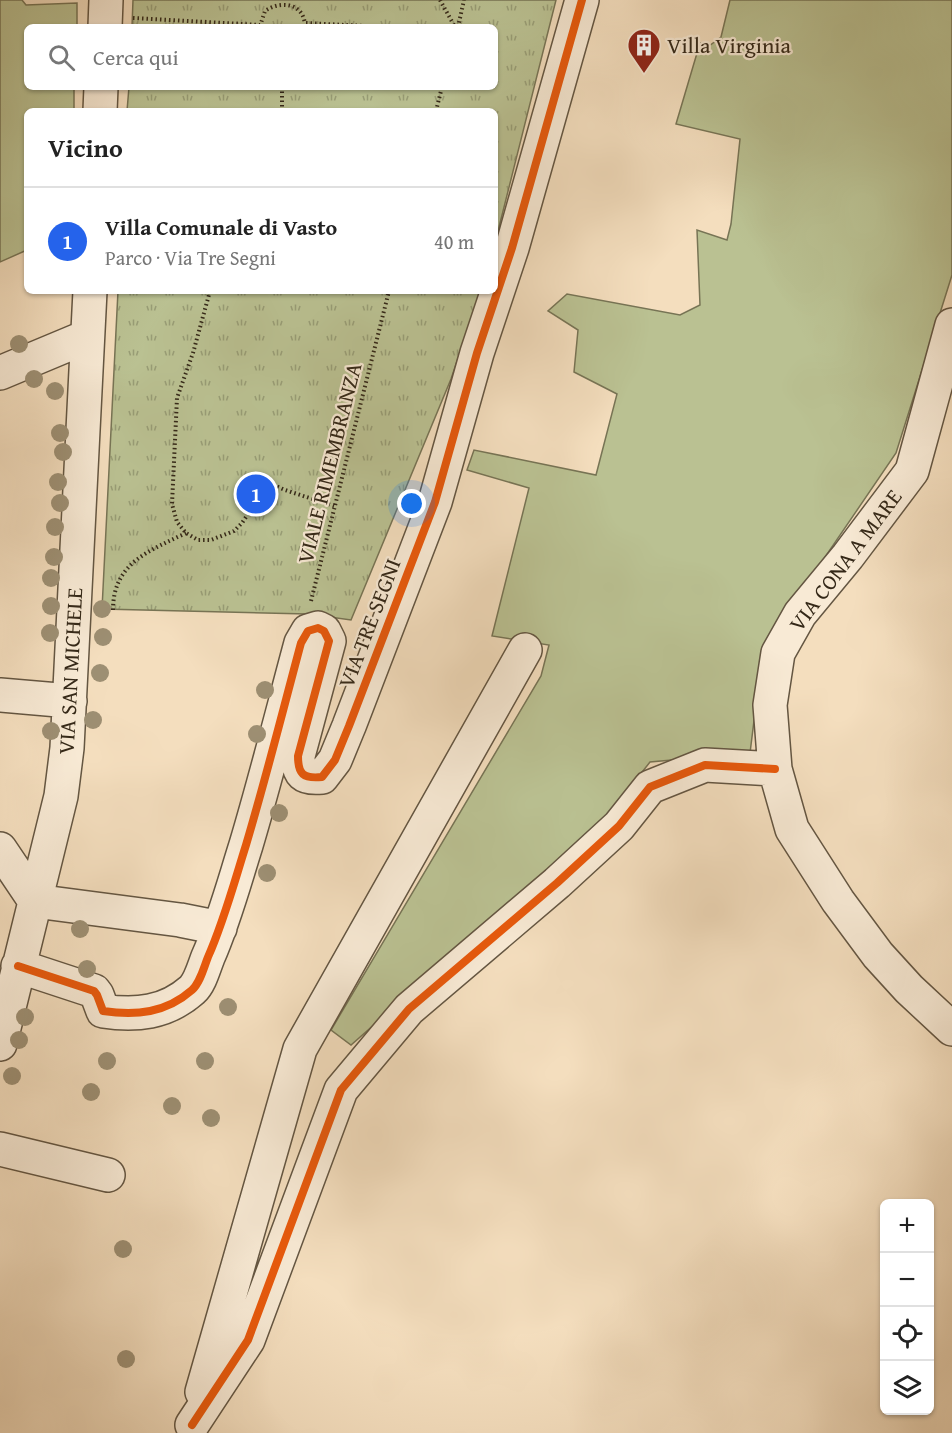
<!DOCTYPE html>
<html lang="it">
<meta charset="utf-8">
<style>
:root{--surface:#fff;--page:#f2f2f2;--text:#222;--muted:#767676;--line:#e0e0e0;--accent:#2563eb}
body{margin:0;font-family:"Gentium Book Plus",serif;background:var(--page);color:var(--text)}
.controls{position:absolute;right:18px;bottom:18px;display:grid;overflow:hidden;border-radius:9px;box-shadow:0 2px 4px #0004}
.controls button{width:54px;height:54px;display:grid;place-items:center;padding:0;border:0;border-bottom:2px solid var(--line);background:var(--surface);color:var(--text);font:30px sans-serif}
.you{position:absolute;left:412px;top:504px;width:21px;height:21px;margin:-15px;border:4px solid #fff;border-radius:50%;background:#1a73e8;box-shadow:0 0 0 9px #1a73e833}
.badge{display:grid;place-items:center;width:39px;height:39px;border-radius:50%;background:var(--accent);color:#fff;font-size:20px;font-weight:700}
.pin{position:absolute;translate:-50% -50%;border:3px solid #fff;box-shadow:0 2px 6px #0006}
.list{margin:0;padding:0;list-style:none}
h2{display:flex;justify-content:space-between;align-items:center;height:78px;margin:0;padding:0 24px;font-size:26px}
h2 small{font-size:20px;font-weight:400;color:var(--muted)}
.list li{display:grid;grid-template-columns:39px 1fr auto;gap:18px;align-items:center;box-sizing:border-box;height:108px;padding:0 24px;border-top:2px solid var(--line)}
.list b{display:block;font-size:22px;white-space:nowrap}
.list p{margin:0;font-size:20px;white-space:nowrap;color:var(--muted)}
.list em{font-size:20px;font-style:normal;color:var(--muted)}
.icon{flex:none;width:33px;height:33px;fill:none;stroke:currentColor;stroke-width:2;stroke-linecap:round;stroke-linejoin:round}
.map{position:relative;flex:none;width:952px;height:1433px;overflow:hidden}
.search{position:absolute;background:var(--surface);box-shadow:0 2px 4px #0004;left:24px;top:24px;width:474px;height:66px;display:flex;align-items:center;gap:15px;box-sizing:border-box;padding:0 21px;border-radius:9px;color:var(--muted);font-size:22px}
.panel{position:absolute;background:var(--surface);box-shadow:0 2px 4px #0004;left:24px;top:108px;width:474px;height:186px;border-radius:9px}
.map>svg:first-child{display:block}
</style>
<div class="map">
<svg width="952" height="1433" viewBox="0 0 952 1433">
<defs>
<pattern id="park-tufts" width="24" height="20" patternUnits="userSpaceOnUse" patternTransform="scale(1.5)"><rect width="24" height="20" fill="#bac192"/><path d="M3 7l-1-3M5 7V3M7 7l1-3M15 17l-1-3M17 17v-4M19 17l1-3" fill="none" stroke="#989d76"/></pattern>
</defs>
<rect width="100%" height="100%" fill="#f4debe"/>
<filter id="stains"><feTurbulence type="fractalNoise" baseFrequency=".00333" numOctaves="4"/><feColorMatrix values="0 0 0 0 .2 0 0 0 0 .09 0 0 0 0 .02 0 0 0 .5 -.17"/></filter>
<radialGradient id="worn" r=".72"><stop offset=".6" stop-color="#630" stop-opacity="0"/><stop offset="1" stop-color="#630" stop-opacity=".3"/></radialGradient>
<!-- grass -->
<path fill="#bac192" stroke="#777455" stroke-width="1.5" d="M0 0H22L26 5 77 3V27H27V87H74V111H27V250L0 262Z
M730 0H952V275L896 453 763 648 750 753 650 762 598 828 351 1045 331 1030 541 676 549 645 492 636 529 488 467 470 474 450 596 475 617 394 574 372 578 330 548 311 567 294 680 315 700 305 697 230 727 240 731 224 740 139 676 124 700 43 709 46 721 37Z"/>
<!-- park -->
<path fill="url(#park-tufts)" stroke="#777455" stroke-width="1.5" d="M133 0H556L495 243V111H127L129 87H495V27H132Z
M118 291H481L451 379 351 620 308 614 102 609Z"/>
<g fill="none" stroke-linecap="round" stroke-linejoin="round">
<defs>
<path id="minor" d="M105 27 106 0
M100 111 101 87
M952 325 912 471 848 556 800 614 778 653 770 705 775 769 792 829 838 901 878 955 909 989 952 1029
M0 373 86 337
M0 695 70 701
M0 849 35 901 180 920 220 928
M18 966 94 991 97 995 103 1011C136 1016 166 1013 192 990 200 983 204 967 208 957 224 921 234 883 246 845 266 778 283 710 301 643L308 631 318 628 324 631 329 641 298 756C298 774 303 779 322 777L335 760 349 726 435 502 477 353 512 248 582 0
M0 1044 61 796 67 748 90 291
M0 1149 108 1175
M202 1392 300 1049 525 650
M192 1425 248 1340 341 1090 409 1009 557 883 619 826 650 787 705 765 775 769"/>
</defs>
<!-- minor casing -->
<use href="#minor" stroke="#645642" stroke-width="36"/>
<!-- path -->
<path stroke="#342818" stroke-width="4" stroke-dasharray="1.5 3" stroke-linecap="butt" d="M440 0 455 27
M133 18 260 25
M306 23 385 27
M260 26 265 11C281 0 305 3 305 27
M458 27 464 0
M282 111V87
M436 111 442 87
M210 291 193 353 177 398 172 504 177 522 186 533 198 540H211L234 531 242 523 250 511V497L247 482 256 477 285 490 334 506
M311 601 389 291
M113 610C113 563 149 551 186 533"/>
<!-- minor -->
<use href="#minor" stroke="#f8ead5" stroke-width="33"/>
<defs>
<path id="cycleway" d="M18 966 94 991 97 995 103 1011C136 1016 166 1013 192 990 200 983 204 967 208 957 224 921 234 883 246 845 266 778 283 710 301 643L308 631 318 628 324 631 329 641 298 756C298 774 303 779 322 777L335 760 349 726 435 502 477 353 512 248 582 0
M192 1425 248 1340 341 1090 409 1009 557 883 619 826 650 787 705 765 775 769"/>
</defs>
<!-- cycleway casing -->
<use href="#cycleway" stroke="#f8ead5" stroke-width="11"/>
<!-- cycleway -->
<use href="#cycleway" stroke="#e8590c" stroke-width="8"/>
</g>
<!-- trees -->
<g fill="#9d8f73">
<circle cx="19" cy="344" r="9"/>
<circle cx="34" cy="379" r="9"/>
<circle cx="55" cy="391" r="9"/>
<circle cx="60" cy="433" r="9"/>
<circle cx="63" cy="452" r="9"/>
<circle cx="58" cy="482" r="9"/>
<circle cx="60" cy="503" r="9"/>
<circle cx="55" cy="527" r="9"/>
<circle cx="54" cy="557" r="9"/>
<circle cx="51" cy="578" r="9"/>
<circle cx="51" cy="606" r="9"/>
<circle cx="102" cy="609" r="9"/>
<circle cx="50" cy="633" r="9"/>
<circle cx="103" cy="637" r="9"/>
<circle cx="100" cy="673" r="9"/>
<circle cx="265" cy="690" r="9"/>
<circle cx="93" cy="720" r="9"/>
<circle cx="51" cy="731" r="9"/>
<circle cx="257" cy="734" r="9"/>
<circle cx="279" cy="813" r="9"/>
<circle cx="267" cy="873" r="9"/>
<circle cx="80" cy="929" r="9"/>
<circle cx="87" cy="969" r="9"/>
<circle cx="228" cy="1007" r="9"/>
<circle cx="25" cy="1017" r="9"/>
<circle cx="19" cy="1040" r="9"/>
<circle cx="107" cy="1061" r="9"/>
<circle cx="205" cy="1061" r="9"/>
<circle cx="12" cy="1076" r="9"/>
<circle cx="91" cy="1092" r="9"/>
<circle cx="172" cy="1106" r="9"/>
<circle cx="211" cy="1118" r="9"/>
<circle cx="123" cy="1249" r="9"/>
<circle cx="126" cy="1359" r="9"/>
</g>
<!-- icons -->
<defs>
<symbol id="building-pin" viewBox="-11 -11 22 30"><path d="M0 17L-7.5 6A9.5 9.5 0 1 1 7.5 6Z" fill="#8f2418" stroke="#f8ead5"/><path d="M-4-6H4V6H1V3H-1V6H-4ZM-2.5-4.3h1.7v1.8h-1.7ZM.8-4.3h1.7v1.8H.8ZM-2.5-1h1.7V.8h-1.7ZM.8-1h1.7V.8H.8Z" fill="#fff"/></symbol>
</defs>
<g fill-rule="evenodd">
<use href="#building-pin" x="625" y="26" width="38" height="52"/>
</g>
<g text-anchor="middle" stroke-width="4.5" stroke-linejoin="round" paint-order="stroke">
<!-- poi labels -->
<g font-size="22" fill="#342818" stroke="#f8ead5" text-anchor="start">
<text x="667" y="53">Villa Virginia</text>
</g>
<!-- street labels -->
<g font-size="22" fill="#342818" stroke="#f8ead5">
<text transform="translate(329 463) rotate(-76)" y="8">VIALE RIMEMBRANZA</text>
<text transform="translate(845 560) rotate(-53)" y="8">VIA CONA A MARE</text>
<text transform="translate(369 623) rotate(-69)" y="8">VIA TRE SEGNI</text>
<text transform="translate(70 671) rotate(-87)" y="8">VIA SAN MICHELE</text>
</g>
</g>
<rect width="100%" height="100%" filter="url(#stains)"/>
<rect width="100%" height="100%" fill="url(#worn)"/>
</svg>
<div class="controls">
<button>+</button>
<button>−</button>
<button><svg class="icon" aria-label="locate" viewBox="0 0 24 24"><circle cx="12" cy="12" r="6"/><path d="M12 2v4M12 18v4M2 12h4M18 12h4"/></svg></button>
<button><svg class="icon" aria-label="layers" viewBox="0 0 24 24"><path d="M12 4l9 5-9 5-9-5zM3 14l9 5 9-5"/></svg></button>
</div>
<div class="you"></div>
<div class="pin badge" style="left:256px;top:494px">1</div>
<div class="search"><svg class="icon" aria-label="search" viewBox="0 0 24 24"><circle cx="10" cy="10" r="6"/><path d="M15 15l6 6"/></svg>Cerca qui</div>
<section class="panel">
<h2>Vicino<small></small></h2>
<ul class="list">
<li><span class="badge">1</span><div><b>Villa Comunale di Vasto</b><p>Parco · Via Tre Segni</p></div><em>40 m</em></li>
</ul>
</section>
</div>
